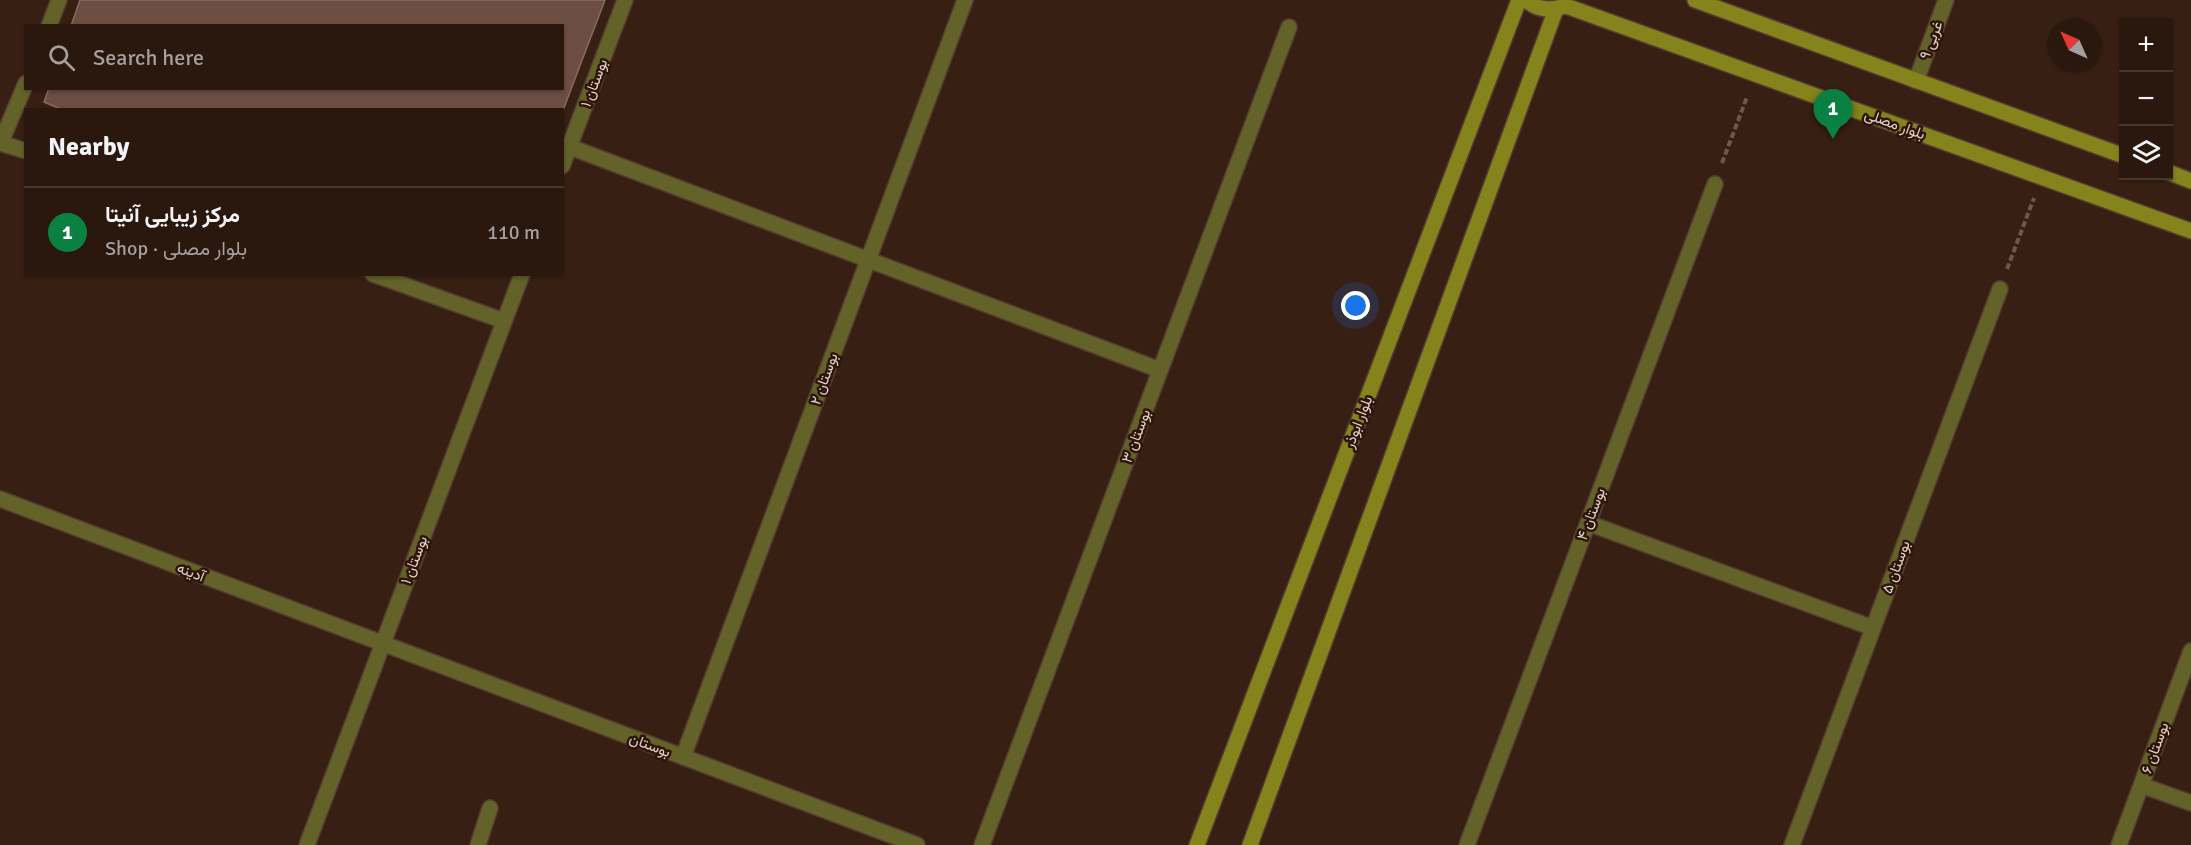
<!DOCTYPE html>
<meta charset="utf-8">
<style>
:root{--surface:#2a170e;--page:#36241c;--text:#f1f3f6;--muted:#a59f9e;--line:#46362e;--accent:#0b8043}
body{margin:0;font-family:Signika,Vazirmatn,sans-serif;background:var(--page);color:var(--text)}
.controls{position:absolute;right:18px;top:18px;display:grid;overflow:hidden;border-radius:0px;box-shadow:0 2px 4px #0004}
.controls button{width:54px;height:54px;display:grid;place-items:center;padding:0;border:0;border-bottom:2px solid var(--line);background:var(--surface);color:var(--text);font:30px sans-serif}
.compass{position:absolute;left:2047px;top:18px;width:54px;height:54px;border-radius:50%;background:var(--surface);box-shadow:0 2px 4px #0004;rotate:315deg}
.you{position:absolute;left:1356px;top:306px;width:21px;height:21px;margin:-15px;border:4px solid #fff;border-radius:50%;background:#1a73e8;box-shadow:0 0 0 9px #1a73e833}
.badge{display:grid;place-items:center;width:39px;height:39px;border-radius:50%;background:var(--accent);color:#fff;font-size:20px;font-weight:700}
.pin{position:absolute;translate:-50% -50px;filter:drop-shadow(0 2px 3px #0008)}
.pin::after{content:'';position:absolute;top:32px;width:21px;height:18px;background:inherit;clip-path:polygon(0 0,100% 0,50% 100%)}
.list{margin:0;padding:0;list-style:none}
h2{display:flex;justify-content:space-between;align-items:center;height:78px;margin:0;padding:0 24px;font-size:26px}
h2 small{font-size:20px;font-weight:400;color:var(--muted)}
.list li{display:grid;grid-template-columns:39px 1fr auto;gap:18px;align-items:center;box-sizing:border-box;height:90px;padding:0 24px;border-top:2px solid var(--line)}
.list b{display:block;font-size:22px;white-space:nowrap}
.list p{margin:0;font-size:20px;white-space:nowrap;color:var(--muted)}
.list em{font-size:20px;font-style:normal;color:var(--muted)}
.icon{flex:none;width:33px;height:33px;fill:none;stroke:currentColor;stroke-width:2;stroke-linecap:round;stroke-linejoin:round}
.map{position:relative;flex:none;width:2191px;height:845px;overflow:hidden}
.search{position:absolute;background:var(--surface);box-shadow:0 2px 4px #0004;left:24px;top:24px;width:540px;height:66px;display:flex;align-items:center;gap:15px;box-sizing:border-box;padding:0 21px;border-radius:0px;color:var(--muted);font-size:22px}
.panel{position:absolute;background:var(--surface);box-shadow:0 2px 4px #0004;left:24px;top:108px;width:540px;height:168px;border-radius:0px}
.map>svg:first-child{display:block}
</style>
<div class="map">
<svg width="2191" height="845" viewBox="0 0 2191 845">
<rect width="100%" height="100%" fill="#381f13"/>
<!-- building -->
<path fill="#6c4e44" stroke="#8a6a60" stroke-width="1.5" d="M80 0H605L562 113V110H63L44 102 49 88H562V26H71Z"/>
<g fill="none" stroke-linecap="round" stroke-linejoin="round">
<defs>
<path id="street" d="M49 26 59 0
M1916 81 1946 0
M1 142 26 83
M0 143 26 151
M570 147 1160 370
M562 166 625 0
M373 274 504 321
M0 499 917 845
M1588 523 1873 628
M683 757 965 0
M2141 785 2191 803
M307 845 522 274
M478 845 490 808
M982 845 1289 27
M1467 845 1715 184
M1792 845 2000 289
M2119 845 2191 651"/>
<path id="secondary" d="M1526 0C1537 10 1551 11 1565 6
M1695 0 2124 156
M1566 6 2191 231
M2168 172 2191 181
M1197 845 1519 0
M1250 845 1556 9"/>
</defs>
<!-- street casing -->
<use href="#street" stroke="#533b30" stroke-width="18"/>
<!-- secondary casing -->
<use href="#secondary" stroke="#533b30" stroke-width="18"/>
<!-- path -->
<path stroke="#6e574d" stroke-width="4" stroke-dasharray="6 3" stroke-linecap="butt" d="M1722 163 1747 97
M2007 269 2034 198"/>
<!-- street -->
<use href="#street" stroke="#626229" stroke-width="15"/>
<!-- secondary -->
<use href="#secondary" stroke="#85831c" stroke-width="15"/>
</g>
<g text-anchor="middle" stroke-width="5" stroke-linejoin="round" paint-order="stroke">
<!-- street labels -->
<g font-size="15" fill="#e2d0c9" stroke="#2d150a">
<text transform="translate(1931 40) rotate(-69)" y="5">۹ غربی</text>
<text transform="translate(594 83) rotate(-69)" y="5">بوستان ۱</text>
<text transform="translate(1895 124) rotate(20)" y="5">بلوار مصلی</text>
<text transform="translate(824 379) rotate(-70)" y="5">بوستان ۲</text>
<text transform="translate(1358 422) rotate(-69)" y="5">بلوار ابوذر</text>
<text transform="translate(1136 436) rotate(-69)" y="5">بوستان ۳</text>
<text transform="translate(1591 514) rotate(-69)" y="5">بوستان ۴</text>
<text transform="translate(414 560) rotate(-69)" y="5">بوستان ۱</text>
<text transform="translate(1896 567) rotate(-70)" y="5">بوستان ۵</text>
<text transform="translate(191 572) rotate(21)" y="5">آدینه</text>
<text transform="translate(650 745) rotate(21)" y="5">بوستان</text>
<text transform="translate(2155 748) rotate(-70)" y="5">بوستان ۶</text>
</g>
</g>
</svg>
<div class="controls">
<button>+</button>
<button>−</button>
<button><svg class="icon" aria-label="layers" viewBox="0 0 24 24"><path d="M12 4l9 5-9 5-9-5zM3 14l9 5 9-5"/></svg></button>
</div>
<svg class="compass" viewBox="-18 -18 36 36"><path d="M0-13l5 13h-10z" fill="#e53935"/><path d="M0 13l5-13h-10z" fill="#a59f9e"/></svg>
<div class="you"></div>
<div class="pin badge" style="left:1833px;top:139px">1</div>
<div class="search"><svg class="icon" aria-label="search" viewBox="0 0 24 24"><circle cx="10" cy="10" r="6"/><path d="M15 15l6 6"/></svg>Search here</div>
<section class="panel">
<h2>Nearby<small></small></h2>
<ul class="list">
<li><span class="badge">1</span><div><b>مرکز زیبایی آنیتا</b><p>Shop · بلوار مصلی</p></div><em>110 m</em></li>
</ul>
</section>
</div>
